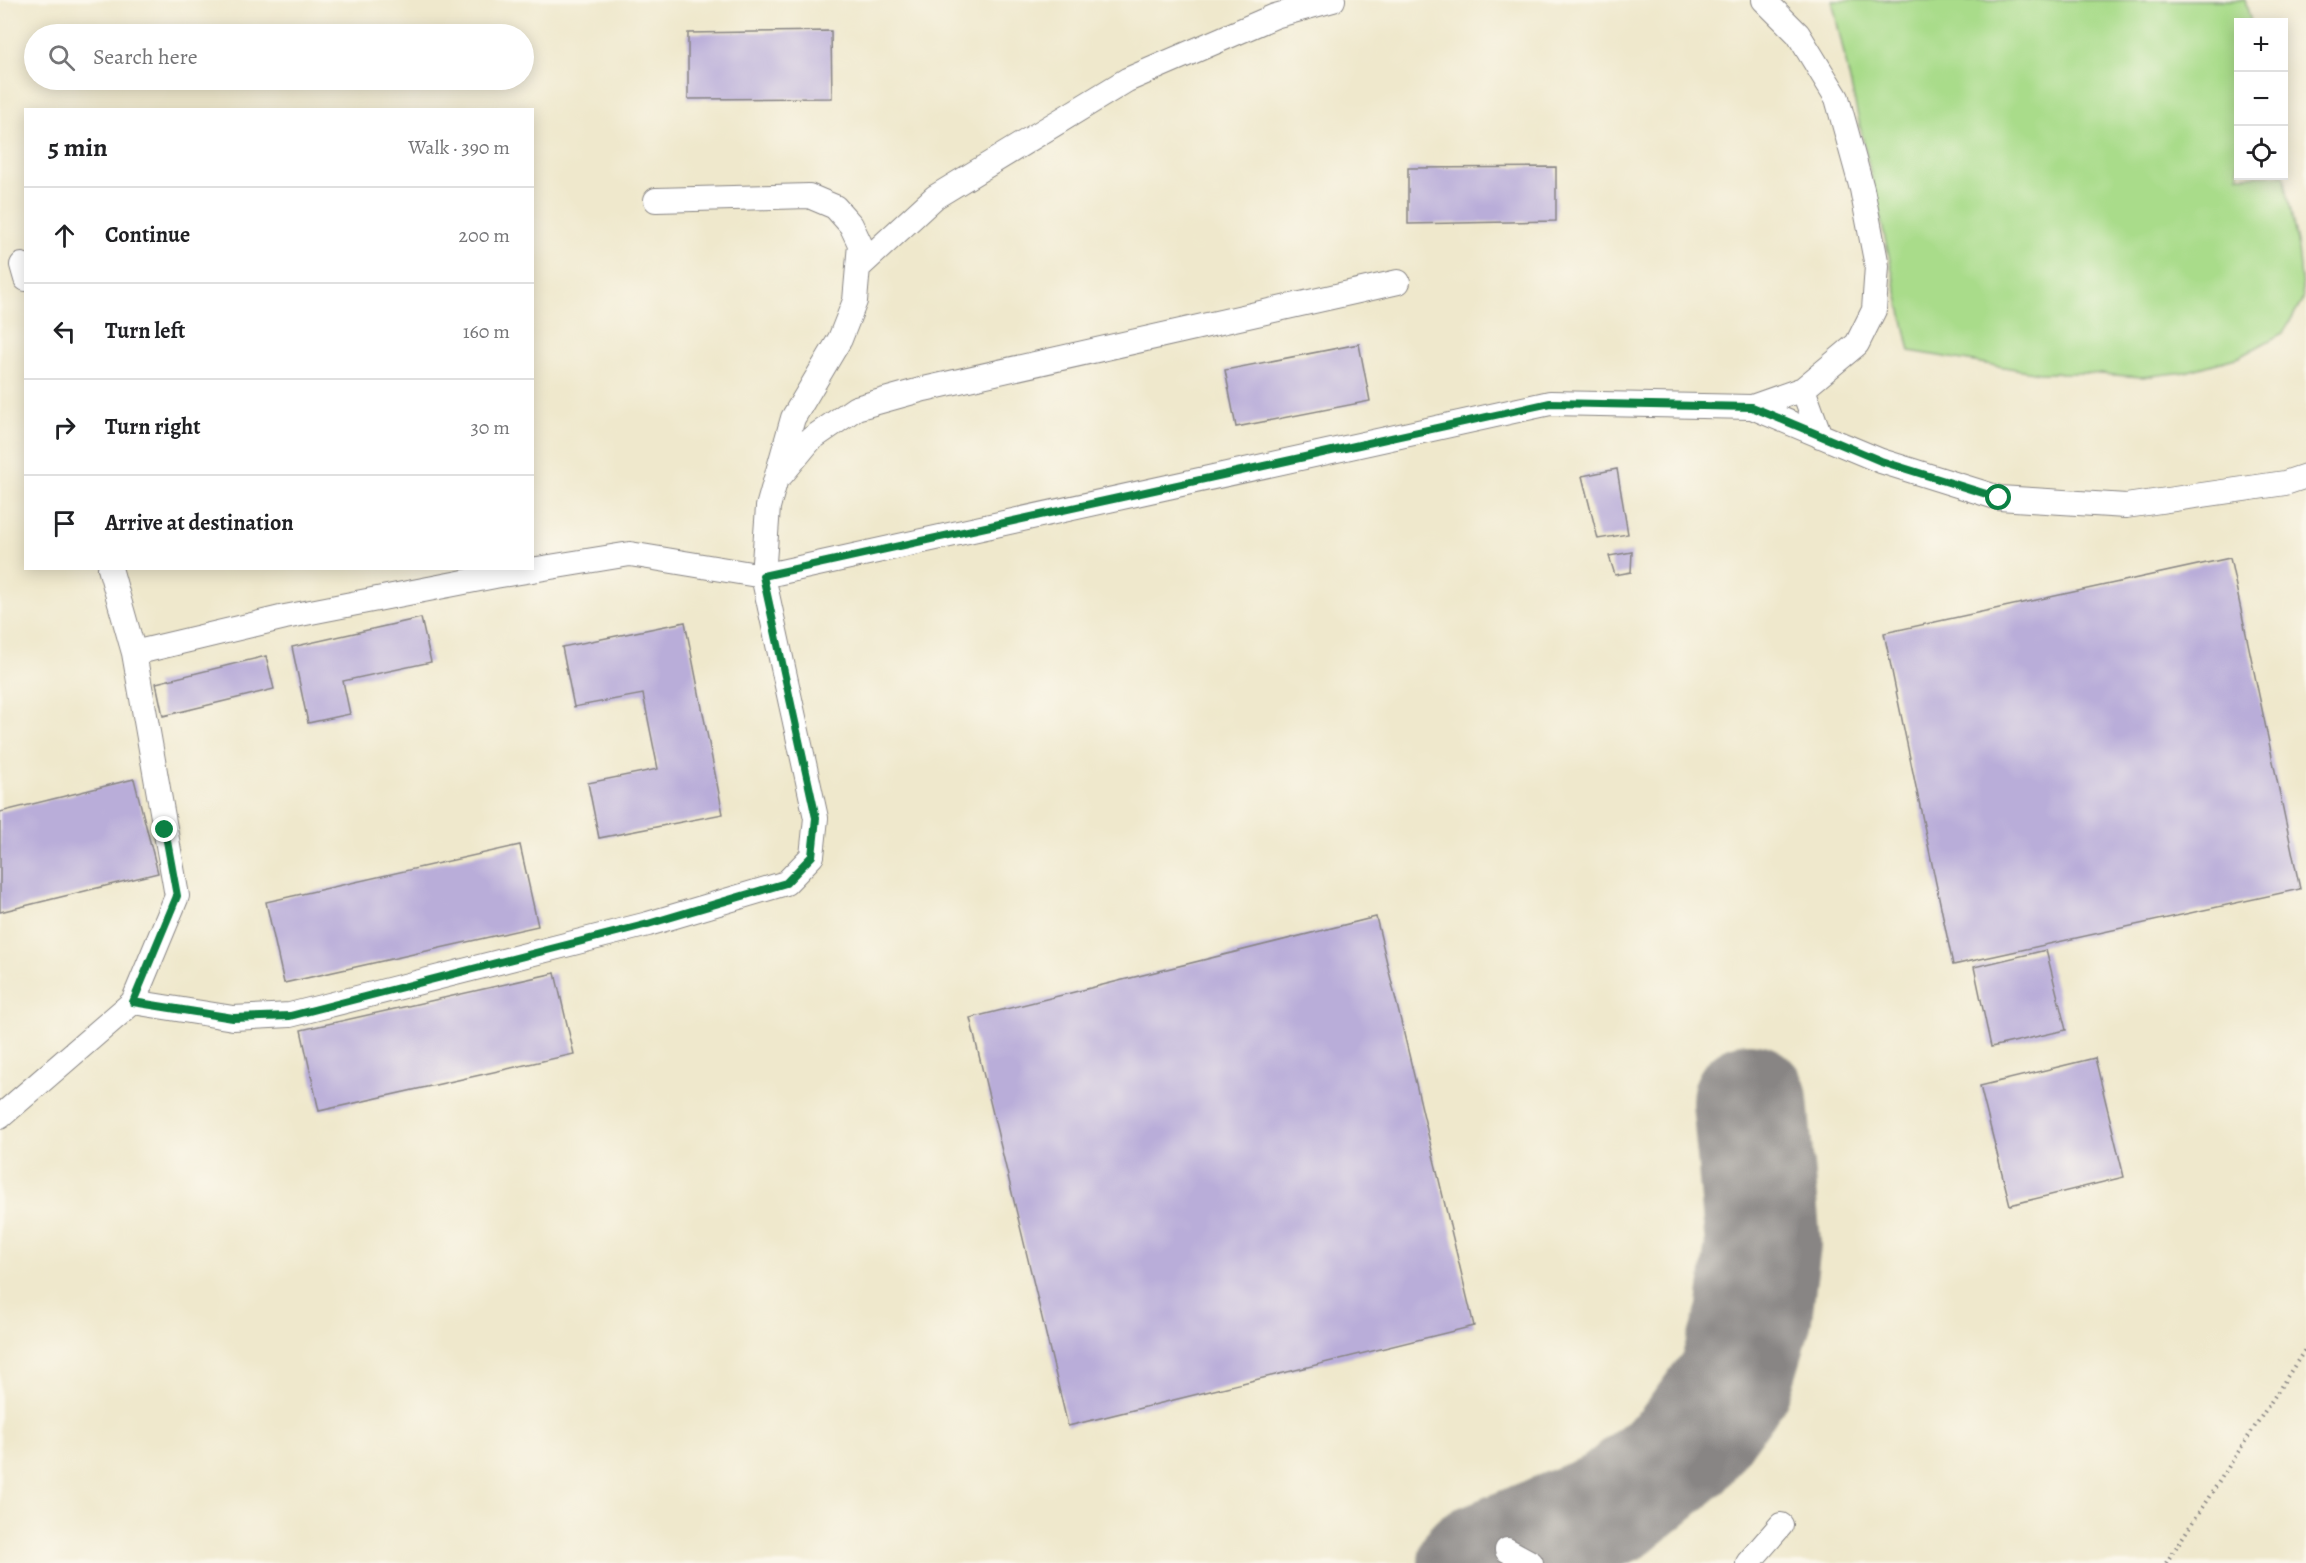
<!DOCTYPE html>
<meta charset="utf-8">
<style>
:root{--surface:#fff;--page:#f6f6f6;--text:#202124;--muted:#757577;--line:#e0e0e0}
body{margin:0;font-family:Alegreya,serif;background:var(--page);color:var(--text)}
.controls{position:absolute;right:18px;top:18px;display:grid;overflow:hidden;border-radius:0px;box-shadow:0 3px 15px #0003}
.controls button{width:54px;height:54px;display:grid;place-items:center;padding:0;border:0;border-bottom:2px solid var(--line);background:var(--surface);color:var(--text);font:30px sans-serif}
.stop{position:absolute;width:18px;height:18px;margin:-14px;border:4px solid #0b8043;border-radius:50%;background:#fff}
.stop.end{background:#0b8043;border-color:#fff;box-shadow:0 2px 6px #0008}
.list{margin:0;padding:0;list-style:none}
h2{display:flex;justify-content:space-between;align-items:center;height:78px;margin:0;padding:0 24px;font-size:26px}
h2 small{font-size:20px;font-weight:400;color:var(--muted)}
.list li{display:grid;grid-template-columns:39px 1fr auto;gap:18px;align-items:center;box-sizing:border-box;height:96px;padding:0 24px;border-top:2px solid var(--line)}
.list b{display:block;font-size:22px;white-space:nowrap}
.list em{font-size:20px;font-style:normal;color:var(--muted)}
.icon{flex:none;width:33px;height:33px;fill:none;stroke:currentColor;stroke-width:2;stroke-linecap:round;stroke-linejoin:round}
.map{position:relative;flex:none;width:2306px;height:1563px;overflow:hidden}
.search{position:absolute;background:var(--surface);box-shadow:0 3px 15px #0003;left:24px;top:24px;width:510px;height:66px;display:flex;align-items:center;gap:15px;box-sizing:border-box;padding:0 21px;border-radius:33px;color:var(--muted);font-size:22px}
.panel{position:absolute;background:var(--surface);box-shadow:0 3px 15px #0003;left:24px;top:108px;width:510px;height:462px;border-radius:0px}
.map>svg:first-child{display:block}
</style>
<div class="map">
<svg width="2306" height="1563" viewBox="0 0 2306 1563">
<rect width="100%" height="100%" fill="#fbf7ec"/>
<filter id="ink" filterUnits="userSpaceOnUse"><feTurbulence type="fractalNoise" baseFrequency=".0167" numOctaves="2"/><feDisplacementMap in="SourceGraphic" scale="12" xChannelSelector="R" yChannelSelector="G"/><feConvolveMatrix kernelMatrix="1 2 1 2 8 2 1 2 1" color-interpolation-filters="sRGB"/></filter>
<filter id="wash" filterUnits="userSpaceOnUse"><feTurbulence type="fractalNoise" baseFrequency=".008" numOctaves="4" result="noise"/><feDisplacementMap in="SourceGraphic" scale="24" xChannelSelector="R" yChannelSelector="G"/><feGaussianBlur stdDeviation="1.35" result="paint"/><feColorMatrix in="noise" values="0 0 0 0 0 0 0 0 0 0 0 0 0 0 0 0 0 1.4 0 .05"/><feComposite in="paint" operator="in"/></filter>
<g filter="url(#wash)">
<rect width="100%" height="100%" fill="#efe8cc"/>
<!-- pitch -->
<path fill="#a9dc8a" stroke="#667f62" stroke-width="1.5" d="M1832 0H2245L2251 22H2238V176L2284 175 2298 248 2303 299 2283 333 2239 357 2185 372 2142 377 2085 373H2039L1910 351Z"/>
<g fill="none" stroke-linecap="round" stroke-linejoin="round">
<!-- taxiway -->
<path stroke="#888584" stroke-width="116" d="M1476 1563 1614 1507 1683 1450 1735 1379 1754 1316 1763 1244 1750 1101"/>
</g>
<g id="blocks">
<!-- building -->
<path fill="#b9add9" d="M831 31 832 98 688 99V33Z
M1556 167V221L1408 224V168Z
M1359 344 1370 401 1236 427 1225 370Z
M1617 469 1628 534 1598 539 1582 476Z
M1632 552 1631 572 1615 575 1609 556Z
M2230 558 2300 889 1953 965 1884 633Z
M421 618 431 662 343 681 350 714 308 723 292 647Z
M685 622 723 814 599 838 588 783 658 769 643 694 574 707 562 647Z
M266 656 274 689 163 716 156 683Z
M134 779 158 873 0 912V812Z
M520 845 538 926 284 983 266 902Z
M1376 917 1474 1326 1068 1426 970 1018Z
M2046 950 2066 1030 1991 1047 1974 967Z
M555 973 574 1054 319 1111 301 1030Z
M2095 1058 2124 1177 2010 1205 1980 1086Z"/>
</g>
</g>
<g filter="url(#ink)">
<use href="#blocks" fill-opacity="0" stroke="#888584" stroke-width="1.5"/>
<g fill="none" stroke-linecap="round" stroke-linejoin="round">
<defs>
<path id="lane" d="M22 265 26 279
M859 267 935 197 1127 80 1275 16 1333 0
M1803 389 1820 436
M1752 407 1881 461 1999 498 2126 506 2285 483 2306 476
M782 474 811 439 856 408 924 389 1398 282
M110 568 134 653
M133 1002 233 1018 290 1015 648 924 786 883 812 856 816 818 763 576 768 507 793 418 840 339 855 301 860 244 851 225 835 207 809 196 656 200
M0 1117 133 1002 177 896 134 653 285 617 495 576 630 554 763 576 1550 403 1752 407 1803 389 1857 344 1874 310 1877 266 1862 189 1837 98 1798 34 1764 0
M1507 1550 1531 1563
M1748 1563 1781 1525"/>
</defs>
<!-- lane casing -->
<use href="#lane" stroke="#888584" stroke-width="26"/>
<!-- path -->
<path stroke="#888584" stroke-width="4" stroke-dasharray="1.5 4.5" stroke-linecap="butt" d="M2166 1563 2306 1348"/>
<!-- lane -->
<use href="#lane" stroke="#fff" stroke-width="24"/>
</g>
</g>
<g fill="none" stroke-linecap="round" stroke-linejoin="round" filter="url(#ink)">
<!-- route -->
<path stroke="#0b8043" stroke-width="8" d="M165 830 177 896 133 1002 233 1018 290 1016 648 924 786 883 812 856 816 818 763 576 1550 403 1752 407 1881 461 1999 498"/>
</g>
</svg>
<div class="controls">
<button>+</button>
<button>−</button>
<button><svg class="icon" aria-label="locate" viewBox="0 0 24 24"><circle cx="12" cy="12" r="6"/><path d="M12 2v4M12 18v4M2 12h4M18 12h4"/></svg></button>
</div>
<div class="stop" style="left:1999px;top:498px"></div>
<div class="stop end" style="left:165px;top:830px"></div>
<div class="search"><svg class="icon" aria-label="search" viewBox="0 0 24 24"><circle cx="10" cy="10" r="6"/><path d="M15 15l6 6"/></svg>Search here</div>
<section class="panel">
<h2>5 min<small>Walk · 390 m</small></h2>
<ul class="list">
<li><svg class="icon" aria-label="ahead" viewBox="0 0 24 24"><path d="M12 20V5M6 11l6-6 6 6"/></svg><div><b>Continue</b></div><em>200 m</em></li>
<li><svg class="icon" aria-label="left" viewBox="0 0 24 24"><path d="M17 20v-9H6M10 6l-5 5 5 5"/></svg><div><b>Turn left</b></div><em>160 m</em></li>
<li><svg class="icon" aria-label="right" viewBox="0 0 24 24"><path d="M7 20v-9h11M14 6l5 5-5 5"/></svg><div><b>Turn right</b></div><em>30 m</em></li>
<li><svg class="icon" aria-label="arrive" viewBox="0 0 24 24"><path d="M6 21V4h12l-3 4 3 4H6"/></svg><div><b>Arrive at destination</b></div></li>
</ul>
</section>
</div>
